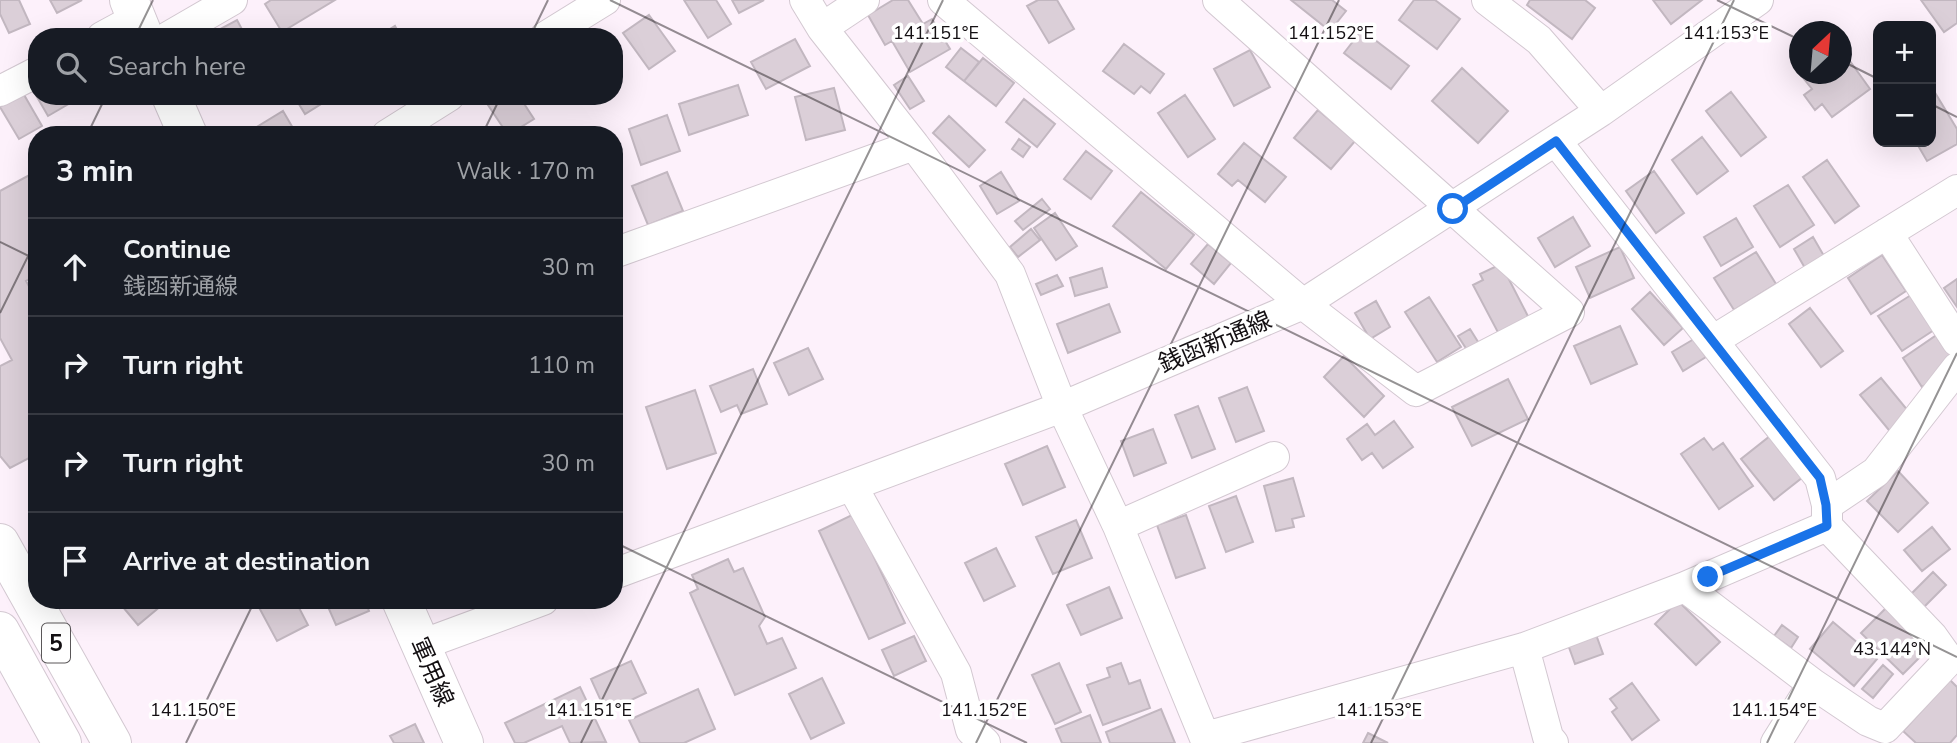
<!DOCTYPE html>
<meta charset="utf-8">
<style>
:root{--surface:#171b24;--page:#20242c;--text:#f1f3f6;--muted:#9ea1a6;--line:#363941}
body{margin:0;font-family:"Nunito Sans","Noto Sans JP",sans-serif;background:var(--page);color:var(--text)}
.controls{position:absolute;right:21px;top:21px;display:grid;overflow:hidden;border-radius:14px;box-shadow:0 7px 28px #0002}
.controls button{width:63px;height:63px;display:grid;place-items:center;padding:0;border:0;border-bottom:2px solid var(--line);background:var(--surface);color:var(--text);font:35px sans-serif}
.compass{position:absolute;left:1789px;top:21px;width:63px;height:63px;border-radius:50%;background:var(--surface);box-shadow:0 7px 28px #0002;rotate:26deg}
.stop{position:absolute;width:21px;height:21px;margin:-16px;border:5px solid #1a73e8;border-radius:50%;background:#fff}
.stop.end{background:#1a73e8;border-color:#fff;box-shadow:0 2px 7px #0008}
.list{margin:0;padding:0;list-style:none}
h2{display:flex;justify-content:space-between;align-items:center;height:91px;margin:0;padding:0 28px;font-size:30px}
h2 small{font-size:23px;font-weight:400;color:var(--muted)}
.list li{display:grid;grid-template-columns:46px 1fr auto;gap:21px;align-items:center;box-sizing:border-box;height:98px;padding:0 28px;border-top:2px solid var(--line)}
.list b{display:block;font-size:26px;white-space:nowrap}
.list p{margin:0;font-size:23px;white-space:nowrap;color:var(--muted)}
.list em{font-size:23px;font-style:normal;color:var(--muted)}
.icon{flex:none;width:38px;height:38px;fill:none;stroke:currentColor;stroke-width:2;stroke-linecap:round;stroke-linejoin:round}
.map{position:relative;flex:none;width:1957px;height:743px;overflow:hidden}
.search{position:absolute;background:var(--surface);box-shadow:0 7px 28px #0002;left:28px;top:28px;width:595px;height:77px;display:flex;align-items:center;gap:18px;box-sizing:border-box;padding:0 24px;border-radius:28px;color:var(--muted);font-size:26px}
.panel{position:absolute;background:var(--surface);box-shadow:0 7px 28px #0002;left:28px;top:126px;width:595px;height:483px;border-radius:28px}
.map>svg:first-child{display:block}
</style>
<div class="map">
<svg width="1957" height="743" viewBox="0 0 1957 743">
<rect width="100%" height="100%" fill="#fdf1fb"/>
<!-- building -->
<path fill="#dbcfd8" stroke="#c2b7c0" stroke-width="2" d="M0 0H19L30 24 9 33 0 14Z
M50 0H82L57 13Z
M271 0H335L282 32 265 4Z
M684 0H716L731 24 708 38Z
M732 0H764L739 13Z
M893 0H908L923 24 932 19 950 49 910 72 892 41 885 45 868 15Z
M1038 0H1057L1074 29 1049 43 1027 6Z
M1291 0H1332L1346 11 1330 31Z
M1414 0H1435L1460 19 1437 49 1399 20Z
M1530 0H1585L1595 8 1572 39 1527 5Z
M1653 0H1702L1671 24Z
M1921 0H1957V23L1944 32Z
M649 15 675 51 649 69 623 33Z
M237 20 246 37 207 36Z
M395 26 401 37H377Z
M1362 30 1409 66 1391 89 1344 53Z
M795 39 810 66 766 89 751 62Z
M1124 44 1164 74 1150 93 1141 86 1134 94 1103 71Z
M961 48 979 62 964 81 946 67Z
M1250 50 1270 87 1234 106 1214 69Z
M1842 50 1870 89 1832 117 1822 104 1815 110 1804 95 1812 89 1800 74H1842Z
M983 58 1014 83 996 106 964 81Z
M1462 68 1508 111 1478 143 1432 101Z
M908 76 924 101 910 109 894 85Z
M738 85 748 115 689 135 679 104Z
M37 87V96H76L77 99 48 116 33 90Z
M834 88 845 130 806 140 795 97Z
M1934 91 1957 129V144L1927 161 1916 142H1931V93Z
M1731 92 1766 137 1741 156 1706 111Z
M23 93 42 126 19 139 0 107Z
M1185 95 1215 139 1188 157 1158 113Z
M294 96H334L305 114Z
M502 96H519L534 119 508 135 488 105Z
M1024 99 1055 124 1037 147 1006 122Z
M1318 110 1355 141 1331 169 1294 138Z
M283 111 297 135H246L245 134Z
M667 115 680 151 641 165 629 129Z
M949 116 985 150 969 167 933 133Z
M1702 137 1728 171 1697 194 1672 160Z
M1019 139 1030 147 1023 157 1012 149Z
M1244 143 1286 177 1265 202 1238 180 1232 186 1218 174Z
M1086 151 1112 171 1091 199 1064 179Z
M1827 160 1859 206 1835 223 1803 177Z
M37 171V275L26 281 37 301V454L10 468 0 456V366L12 360 0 338V191Z
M1654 171 1684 213 1656 233 1626 191Z
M667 172 683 211 648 225 632 186Z
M1001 172 1019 201 997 214 980 186Z
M1788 185 1814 225 1780 247 1754 206Z
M1141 192 1194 235 1166 269 1113 226Z
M1042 199 1050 209 1023 230 1015 221Z
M1055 213 1077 246 1056 260 1034 228Z
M1573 217 1590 246 1555 267 1538 238Z
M1736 218 1753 247 1721 266 1704 237Z
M1031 229 1040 240 1018 257 1010 247Z
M1813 237 1824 256 1805 268 1794 249Z
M1208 244 1231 263 1214 284 1191 264Z
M1620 247 1634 278 1590 298 1576 267Z
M1756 252 1776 284 1734 310 1714 278Z
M1882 255 1906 291 1871 314 1848 278Z
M1501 264 1532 324 1502 340 1473 285 1483 280 1480 274Z
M1102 268 1107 287 1075 296 1070 278Z
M1057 275 1063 286 1041 295 1036 284Z
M1957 279V307L1944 288Z
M1650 292 1683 328 1664 345 1632 309Z
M1911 295 1934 330 1902 351 1878 316Z
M1429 297 1461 347 1437 362 1405 312Z
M1376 301 1390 327 1370 339 1355 313Z
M1109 304 1120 332 1068 353 1057 324Z
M1810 308 1843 351 1821 367 1789 324Z
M1620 326 1637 364 1591 384 1574 346Z
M1470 329 1480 345 1469 353 1458 336Z
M1941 332 1957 355 1954 365 1922 387 1903 358Z
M1694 339 1706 357 1683 371 1672 352Z
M808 348 823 379 789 395 774 363Z
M1344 356 1384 396 1364 417 1324 377Z
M753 369 767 404 741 414 737 405 721 412 710 386Z
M1881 378 1914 418 1893 435 1860 395Z
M1508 379 1528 419 1472 446 1452 407Z
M1247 387 1264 431 1236 442 1219 398Z
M695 390 716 453 667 469 646 407Z
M1198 406 1215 449 1192 458 1175 415Z
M1394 421 1413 447 1383 468 1372 453 1362 460 1347 439 1367 424 1375 435Z
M1153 429 1166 463 1134 476 1121 441Z
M1770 436 1803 477 1774 500 1741 459Z
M1704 438 1713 450 1723 443 1753 486 1719 509 1681 454Z
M1047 446 1065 487 1023 505 1005 464Z
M1898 471 1928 503 1898 532 1867 501Z
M1293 478 1304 516 1292 519 1294 527 1276 531 1264 486Z
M1236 496 1253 542 1226 552 1209 506Z
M854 514 905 623 869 639 819 531Z
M1186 515 1205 568 1176 578 1157 525Z
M1076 520 1092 558 1053 574 1036 537Z
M1932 527 1950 549 1922 571 1904 550Z
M996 548 1015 586 984 601 965 563Z
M728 559 734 572 743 568 765 617 759 626 767 644 782 638 796 668 735 695 690 593 698 589 692 575Z
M1933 572 1946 585 1923 608 1910 595Z
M1109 587 1122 618 1081 635 1067 605Z
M117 600H168L138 625Z
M255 600H295L308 625 277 641Z
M325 600H365L369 611 336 625Z
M1678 601 1720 642 1696 665 1655 624Z
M1887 607 1929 648 1903 674 1861 633Z
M1833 622 1877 659 1854 686 1810 649Z
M1782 625 1798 637 1791 648 1774 636Z
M1594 629 1603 654 1575 664 1566 639Z
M914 636 926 661 894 676 882 650Z
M631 661 646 693 606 712 591 679Z
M1059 663 1081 712 1055 724 1032 675Z
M1121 663 1129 684 1140 680 1150 708 1103 725 1087 685 1110 677 1107 668Z
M1883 665 1893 674 1873 698 1862 689Z
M822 678 844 723 811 739 789 694Z
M1950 680 1957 687V735L1950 743H1916L1903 731Z
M1632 683 1659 720 1632 740 1612 712 1617 708 1610 699Z
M580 687 606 742 570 743 562 726 524 743H515L505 723Z
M698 689 715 729 684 743H640L629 720Z
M1161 709 1175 743H1110L1106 732Z
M1090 715 1101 743H1062L1056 729Z
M415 724 424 743H394L390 736Z
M1368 733 1388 743H1363Z"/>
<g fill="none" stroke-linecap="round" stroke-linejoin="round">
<defs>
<path id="street" d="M805 0 822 28 914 145 1010 274 1062 407 1118 526 1207 743
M943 0 1303 304 1416 391 1569 312 1218 0
M1487 0 1539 40 1601 111
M822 28 864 0
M102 37 137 18
M168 37 232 0
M545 37 605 0
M0 91 37 72
M387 135 449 96
M1887 233 1957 341
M614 253 914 145
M1714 340 1957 190
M852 486 956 673 971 730 985 743
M1827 505 1876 472 1957 368
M1118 526 1274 457
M614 574 1062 407 1303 304 1601 111 1758 0
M1685 587 1813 684 1868 721 1885 728 1949 660 1932 636 1827 526
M421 645 543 600
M1524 648 1548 737 1553 743
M1206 737 1524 648 1685 587 1827 526V505L1820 478 1556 141
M1776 743 1813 684"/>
<path id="secondary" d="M129 0 144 37
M171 96 188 135
M401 600 464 743"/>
<path id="highway" d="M0 543 112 743
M0 631 62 743"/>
</defs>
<!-- street casing -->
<use href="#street" stroke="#d3c8d1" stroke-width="32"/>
<!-- secondary casing -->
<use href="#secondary" stroke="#d3c8d1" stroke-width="40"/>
<!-- highway casing -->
<use href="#highway" stroke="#d3c8d1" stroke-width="40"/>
<!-- street -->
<use href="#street" stroke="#fff" stroke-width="30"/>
<!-- secondary -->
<use href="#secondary" stroke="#fff" stroke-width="38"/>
<!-- highway -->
<use href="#highway" stroke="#fff" stroke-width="38"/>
</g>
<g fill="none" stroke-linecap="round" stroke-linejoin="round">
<!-- route -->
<path stroke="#1a73e8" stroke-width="9" d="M1453 209 1556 141 1820 478 1826 505 1827 526 1708 577"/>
</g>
<!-- ticks -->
<path fill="none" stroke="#130f12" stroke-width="2" stroke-opacity="0.45" d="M610 0 1957 657M1717 0 1800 40M135 37 153 0M530 37 548 0M1842 61 1878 79M1931 104 1957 117M87 135 106 96M482 135 501 96M0 242 37 260M0 313 37 238M614 542 1027 743M186 743 255 600M581 743 943 0M976 743 1339 0M1371 743 1734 0M1767 743 1957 353"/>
<g text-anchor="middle" stroke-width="7" stroke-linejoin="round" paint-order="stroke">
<!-- shield labels -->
<rect fill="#fff" stroke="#5a5759" stroke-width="2" x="42" y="623.5" width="28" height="39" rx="5"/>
<g font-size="23" font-weight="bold" fill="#130f12">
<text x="56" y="651">5</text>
</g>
<!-- street labels -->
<g font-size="24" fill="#130f12" stroke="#fff">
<text transform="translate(1215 342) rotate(-23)" y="8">銭函新通線</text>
<text transform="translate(432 672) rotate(66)" y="8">軍用線</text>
</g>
</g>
<g font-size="18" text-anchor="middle" fill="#130f12" stroke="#fff" stroke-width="7" stroke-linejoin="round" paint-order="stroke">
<text x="936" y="39">141.151°E</text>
<text x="1331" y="39">141.152°E</text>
<text x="1726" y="39">141.153°E</text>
<text x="1892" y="655">43.144°N</text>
<text x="193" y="716">141.150°E</text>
<text x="589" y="716">141.151°E</text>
<text x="984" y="716">141.152°E</text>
<text x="1379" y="716">141.153°E</text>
<text x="1774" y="716">141.154°E</text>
</g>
</svg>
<div class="controls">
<button>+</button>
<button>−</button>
</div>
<svg class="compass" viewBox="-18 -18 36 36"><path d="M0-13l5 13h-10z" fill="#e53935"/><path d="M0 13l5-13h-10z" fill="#9ea1a6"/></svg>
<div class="stop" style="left:1453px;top:209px"></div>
<div class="stop end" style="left:1708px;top:577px"></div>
<div class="search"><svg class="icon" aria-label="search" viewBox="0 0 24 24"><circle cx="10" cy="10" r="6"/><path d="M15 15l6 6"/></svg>Search here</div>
<section class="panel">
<h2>3 min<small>Walk · 170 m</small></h2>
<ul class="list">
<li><svg class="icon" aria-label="ahead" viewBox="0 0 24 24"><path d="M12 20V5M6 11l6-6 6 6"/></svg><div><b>Continue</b><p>銭函新通線</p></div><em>30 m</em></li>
<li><svg class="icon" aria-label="right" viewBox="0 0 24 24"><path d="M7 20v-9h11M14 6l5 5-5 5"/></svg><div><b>Turn right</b></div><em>110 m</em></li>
<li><svg class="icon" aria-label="right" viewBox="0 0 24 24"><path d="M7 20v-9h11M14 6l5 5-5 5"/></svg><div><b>Turn right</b></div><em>30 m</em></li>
<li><svg class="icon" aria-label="arrive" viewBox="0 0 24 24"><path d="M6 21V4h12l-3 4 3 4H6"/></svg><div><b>Arrive at destination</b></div></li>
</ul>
</section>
</div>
